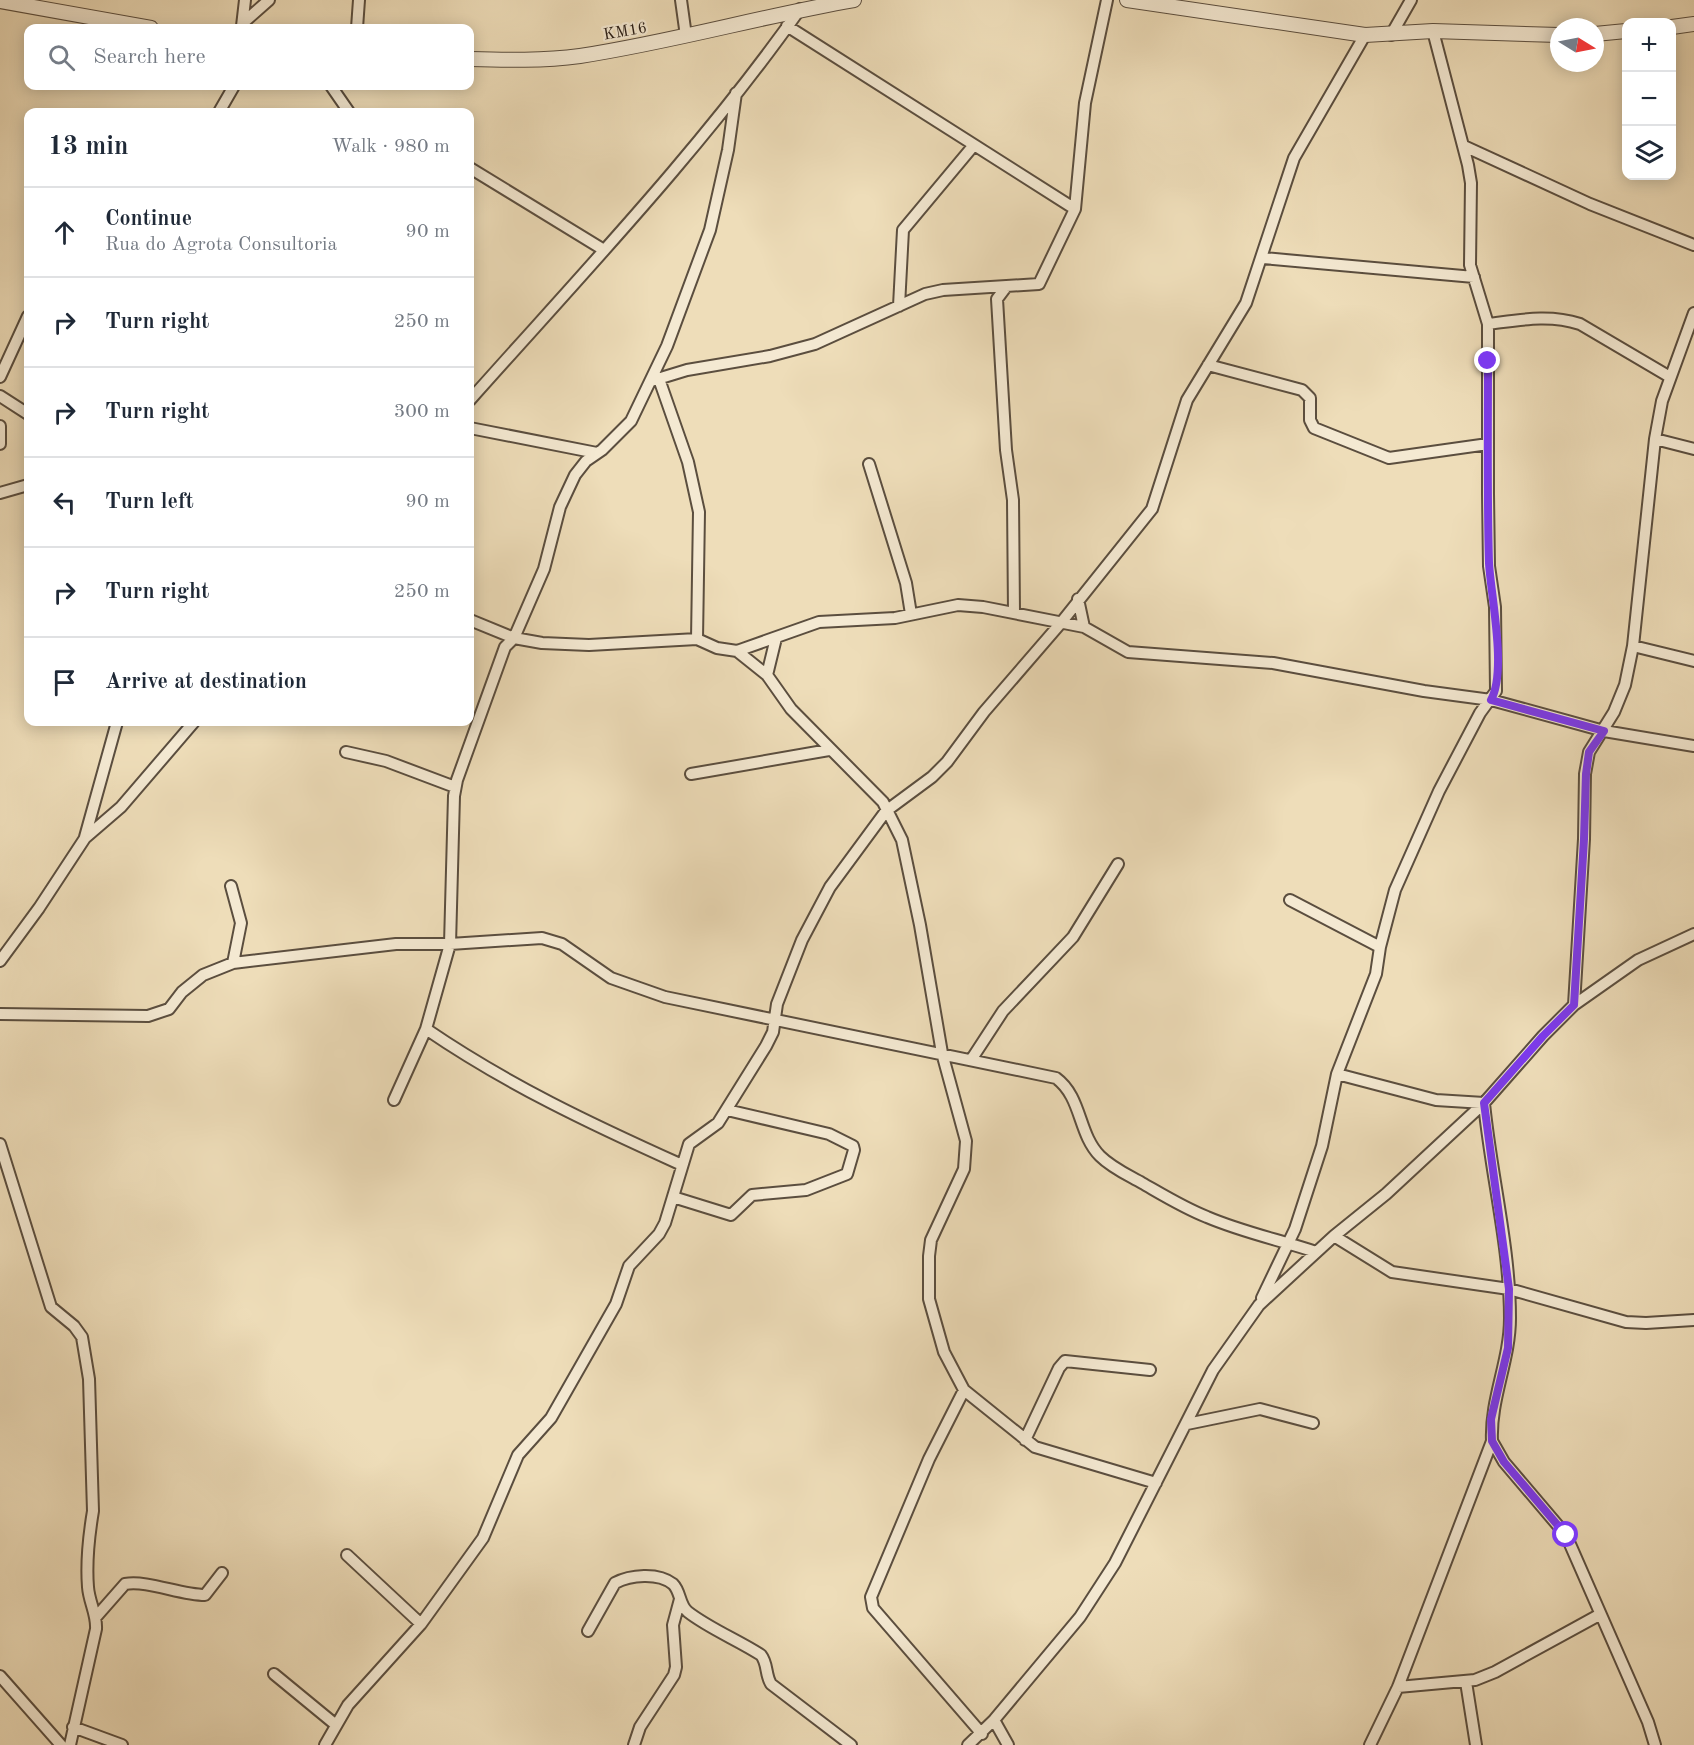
<!DOCTYPE html>
<meta charset="utf-8">
<style>
:root{--surface:#fff;--page:#f6f6f7;--text:#1f2937;--muted:#747a83;--line:#e0e1e3}
body{margin:0;font-family:"Old Standard TT",serif;background:var(--page);color:var(--text)}
.controls{position:absolute;right:18px;top:18px;display:grid;overflow:hidden;border-radius:12px;box-shadow:0 3px 15px #0003}
.controls button{width:54px;height:54px;display:grid;place-items:center;padding:0;border:0;border-bottom:2px solid var(--line);background:var(--surface);color:var(--text);font:30px sans-serif}
.compass{position:absolute;left:1550px;top:18px;width:54px;height:54px;border-radius:50%;background:var(--surface);box-shadow:0 3px 15px #0003;rotate:100deg}
.stop{position:absolute;width:18px;height:18px;margin:-14px;border:4px solid #7c3aed;border-radius:50%;background:#fff}
.stop.end{background:#7c3aed;border-color:#fff;box-shadow:0 2px 6px #0008}
.list{margin:0;padding:0;list-style:none}
h2{display:flex;justify-content:space-between;align-items:center;height:78px;margin:0;padding:0 24px;font-size:26px}
h2 small{font-size:20px;font-weight:400;color:var(--muted)}
.list li{display:grid;grid-template-columns:39px 1fr auto;gap:18px;align-items:center;box-sizing:border-box;height:90px;padding:0 24px;border-top:2px solid var(--line)}
.list b{display:block;font-size:22px;white-space:nowrap}
.list p{margin:0;font-size:20px;white-space:nowrap;color:var(--muted)}
.list em{font-size:20px;font-style:normal;color:var(--muted)}
.icon{flex:none;width:33px;height:33px;fill:none;stroke:currentColor;stroke-width:2;stroke-linecap:round;stroke-linejoin:round}
.map{position:relative;flex:none;width:1694px;height:1745px;overflow:hidden}
.search{position:absolute;background:var(--surface);box-shadow:0 3px 15px #0003;left:24px;top:24px;width:450px;height:66px;display:flex;align-items:center;gap:15px;box-sizing:border-box;padding:0 21px;border-radius:12px;color:var(--muted);font-size:22px}
.panel{position:absolute;background:var(--surface);box-shadow:0 3px 15px #0003;left:24px;top:108px;width:450px;height:618px;border-radius:12px}
.map>svg:first-child{display:block}
</style>
<div class="map">
<svg width="1694" height="1745" viewBox="0 0 1694 1745">
<rect width="100%" height="100%" fill="#eeddb9"/>
<filter id="stains"><feTurbulence type="fractalNoise" baseFrequency=".00333" numOctaves="4"/><feColorMatrix values="0 0 0 0 .2 0 0 0 0 .09 0 0 0 0 .02 0 0 0 .5 -.17"/></filter>
<radialGradient id="worn" r=".72"><stop offset=".6" stop-color="#630" stop-opacity="0"/><stop offset="1" stop-color="#630" stop-opacity=".3"/></radialGradient>
<g fill="none" stroke-linecap="round" stroke-linejoin="round">
<defs>
<path id="minor" d="M681 0 686 36
M243 23 269 0
M242 26 245 0
M787 26 1075 209
M357 28 359 0
M1391 35 1411 0
M331 86 349 112
M219 112 234 86
M1464 146 1590 204 1694 245
M470 168 604 250
M1263 258 1474 277
M1006 287 997 299 1006 450 1013 500 1014 612
M899 306 903 230 974 145
M1488 324C1520 320 1549 314 1580 324L1670 377
M1208 365 1302 390 1310 398V420L1314 428 1389 458 1488 444
M0 377 28 316
M659 379 688 462 699 512 697 639
M651 381 687 370 770 356 815 344 925 294 943 290 1039 284 1075 209 1085 103 1107 0
M0 396 28 414
M470 400C583 273 702 148 800 9
M0 426V444
M470 428 597 453
M1655 439 1694 449
M869 464 906 583 911 614
M0 493 28 485
M1078 599 1084 627
M470 620 514 638 542 643 589 645 697 639 717 648 737 651 819 622 895 618 958 605 983 607 1084 627 1128 652 1273 663 1424 691 1491 700 1604 731 1694 746
M1633 646 1694 661
M737 651 767 675 791 709 883 802 902 840 920 925 942 1053 966 1141 964 1169 931 1240 929 1256V1299L944 1352 964 1390 1035 1447 1156 1483
M767 675 776 638
M346 752 386 761 455 787
M691 774 829 750
M85 837 117 722
M231 886 241 923 233 963
M1290 900 1380 947
M0 961 39 908 85 838 121 807 194 722
M1574 1005 1638 960 1694 934
M0 1014 148 1016 169 1009 182 992 203 975 233 963 396 944H450L542 938 562 944 611 978 665 997 1056 1078C1082 1097 1078 1134 1100 1156 1112 1168 1128 1175 1142 1183 1163 1195 1184 1208 1207 1217 1242 1232 1280 1240 1316 1252
M426 1029C508 1085 591 1124 682 1165
M971 1060 1003 1011 1073 937 1118 864
M1337 1074 1436 1100 1484 1103
M394 1100 426 1029 450 944 454 796 457 780 505 647 514 638 544 569 560 507 575 475 586 461 602 450 631 421 667 346 710 230 728 150 736 93
M0 1144 51 1307 74 1326 82 1337 89 1379 93 1511C89 1535 86 1562 88 1587 89 1602 97 1614 96 1629L70 1745
M673 1197 731 1215 752 1195 806 1190 847 1174 854 1150 853 1146 829 1134 727 1110
M1334 1236 1392 1272 1509 1289 1626 1322 1646 1323 1694 1320
M1262 1298 1295 1229 1322 1146 1337 1074 1376 974 1380 947 1395 890 1439 791 1480 713 1496 691 1495 607 1489 566 1488 494V324L1470 265 1471 183 1468 165 1433 31
M964 1390 929 1459 871 1597 873 1608 982 1734
M1187 1424 1260 1409 1313 1423
M1025 1440 1059 1368 1065 1361 1150 1370
M1492 1441 1504 1462 1566 1535 1648 1722 1655 1745
M347 1555 421 1624
M96 1617 125 1584C148 1580 180 1595 205 1595L222 1573
M588 1631 615 1583C630 1575 658 1572 673 1584 681 1592 679 1605 688 1612 710 1629 738 1640 761 1655 768 1664 765 1674 771 1684L851 1745
M274 1674 336 1725
M0 1676 61 1745
M1466 1682 1476 1745
M1398 1687 1475 1680 1495 1672 1599 1615
M994 1720 1008 1745
M73 1727 122 1745
M325 1745 348 1705 421 1624 483 1538 518 1455 551 1418 616 1304 629 1266 659 1234 665 1223 689 1144 718 1123 766 1046 773 1032 777 1004 802 940 830 887 886 811 932 777 947 762 984 712 1060 624 1152 509 1187 400 1246 303 1294 158 1365 35
M634 1745 640 1727 674 1675 676 1667 673 1625 680 1599
M968 1745 994 1720 1080 1617 1115 1563 1213 1370 1259 1305 1334 1236 1386 1194 1484 1103 1543 1036 1574 1005 1584 839 1585 774 1589 752 1614 712 1625 685 1633 646 1655 439 1662 401 1694 313
M1370 1745 1398 1687 1492 1441C1490 1399 1510 1361 1510 1318 1510 1247 1491 1175 1484 1103"/>
<path id="tertiary" d="M1127 0 1365 35 1433 31 1559 35
M0 1 151 28
M1672 27 1694 24
M1595 34 1626 31
M470 59C506 60 543 61 580 56 672 42 762 16 854 0"/>
</defs>
<!-- minor casing -->
<use href="#minor" stroke="#5b4e3f" stroke-width="14"/>
<!-- tertiary casing -->
<use href="#tertiary" stroke="#5b4e3f" stroke-width="16"/>
<!-- minor -->
<use href="#minor" stroke="#f4e9d2" stroke-width="10"/>
<!-- tertiary -->
<use href="#tertiary" stroke="#f4e9d2" stroke-width="14"/>
</g>
<g fill="none" stroke-linecap="round" stroke-linejoin="round">
<!-- route -->
<path stroke="#7c3aed" stroke-width="8" d="M1488 361C1488 428 1487 496 1489 563 1491 597 1507 671 1491 700L1604 731 1589 752 1586 774 1584 839 1574 1005 1543 1036 1484 1103 1509 1289 1508 1348 1491 1419 1492 1441 1504 1462 1566 1535"/>
</g>
<g text-anchor="middle" stroke-width="4.5" stroke-linejoin="round" paint-order="stroke">
<!-- street labels -->
<g font-size="16" fill="#2a1e16" stroke="#f4e9d2">
<text transform="translate(625 30) rotate(-10)" y="6">KM16</text>
</g>
</g>
<rect width="100%" height="100%" filter="url(#stains)"/>
<rect width="100%" height="100%" fill="url(#worn)"/>
</svg>
<div class="controls">
<button>+</button>
<button>−</button>
<button><svg class="icon" aria-label="layers" viewBox="0 0 24 24"><path d="M12 4l9 5-9 5-9-5zM3 14l9 5 9-5"/></svg></button>
</div>
<svg class="compass" viewBox="-18 -18 36 36"><path d="M0-13l5 13h-10z" fill="#e53935"/><path d="M0 13l5-13h-10z" fill="#747a83"/></svg>
<div class="stop" style="left:1566px;top:1535px"></div>
<div class="stop end" style="left:1488px;top:361px"></div>
<div class="search"><svg class="icon" aria-label="search" viewBox="0 0 24 24"><circle cx="10" cy="10" r="6"/><path d="M15 15l6 6"/></svg>Search here</div>
<section class="panel">
<h2>13 min<small>Walk · 980 m</small></h2>
<ul class="list">
<li><svg class="icon" aria-label="ahead" viewBox="0 0 24 24"><path d="M12 20V5M6 11l6-6 6 6"/></svg><div><b>Continue</b><p>Rua do Agrota Consultoria</p></div><em>90 m</em></li>
<li><svg class="icon" aria-label="right" viewBox="0 0 24 24"><path d="M7 20v-9h11M14 6l5 5-5 5"/></svg><div><b>Turn right</b></div><em>250 m</em></li>
<li><svg class="icon" aria-label="right" viewBox="0 0 24 24"><path d="M7 20v-9h11M14 6l5 5-5 5"/></svg><div><b>Turn right</b></div><em>300 m</em></li>
<li><svg class="icon" aria-label="left" viewBox="0 0 24 24"><path d="M17 20v-9H6M10 6l-5 5 5 5"/></svg><div><b>Turn left</b></div><em>90 m</em></li>
<li><svg class="icon" aria-label="right" viewBox="0 0 24 24"><path d="M7 20v-9h11M14 6l5 5-5 5"/></svg><div><b>Turn right</b></div><em>250 m</em></li>
<li><svg class="icon" aria-label="arrive" viewBox="0 0 24 24"><path d="M6 21V4h12l-3 4 3 4H6"/></svg><div><b>Arrive at destination</b></div></li>
</ul>
</section>
</div>
